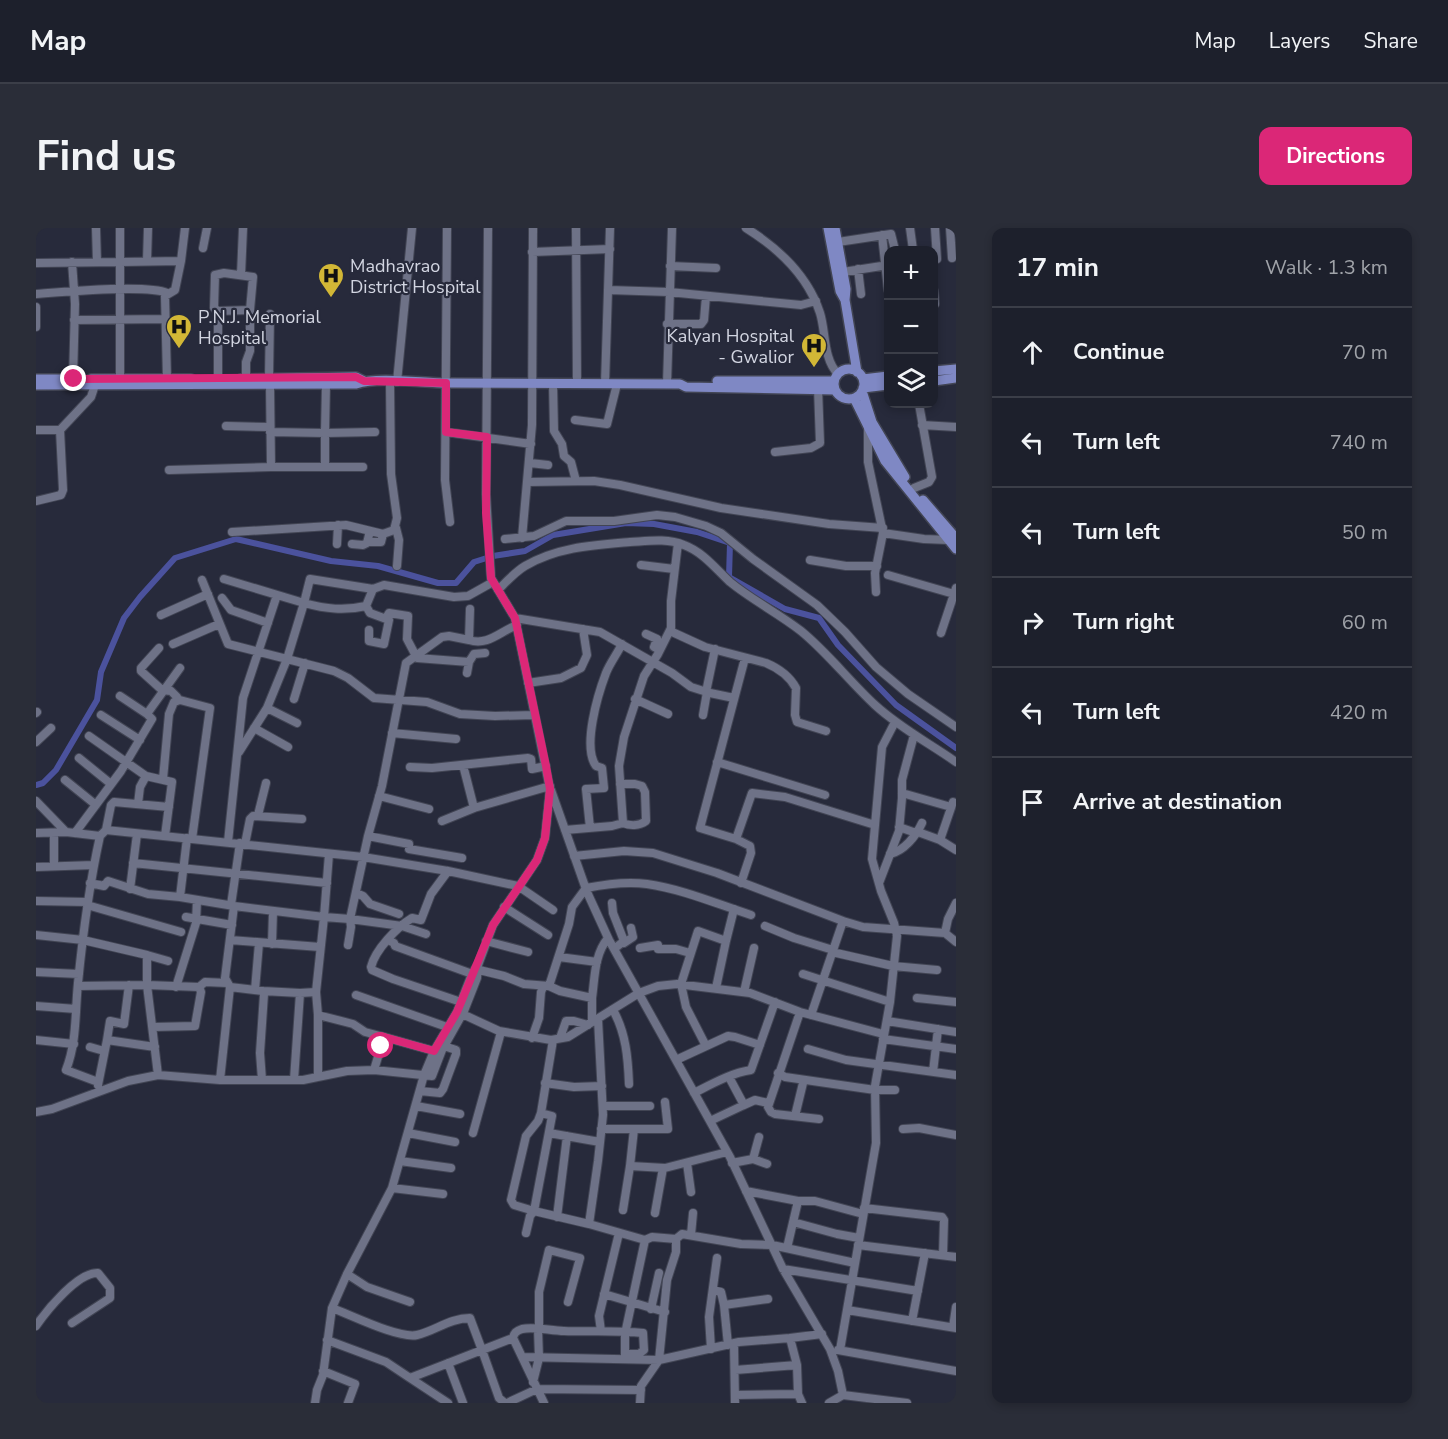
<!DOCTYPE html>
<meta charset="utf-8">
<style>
:root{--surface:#1d202c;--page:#2a2d38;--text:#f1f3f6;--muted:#a0a3a9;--line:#3b3e48;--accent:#db2777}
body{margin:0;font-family:"Nunito Sans",sans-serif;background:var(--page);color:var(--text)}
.controls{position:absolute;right:18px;top:18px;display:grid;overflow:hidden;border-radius:12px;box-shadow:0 3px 9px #0003}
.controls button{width:54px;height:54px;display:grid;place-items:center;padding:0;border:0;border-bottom:2px solid var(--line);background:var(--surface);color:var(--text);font:30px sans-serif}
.stop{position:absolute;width:18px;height:18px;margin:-14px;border:4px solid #db2777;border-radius:50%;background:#fff}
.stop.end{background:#db2777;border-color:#fff;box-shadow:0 2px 6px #0008}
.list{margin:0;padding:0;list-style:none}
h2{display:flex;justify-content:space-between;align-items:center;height:78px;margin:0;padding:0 24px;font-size:26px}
h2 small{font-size:20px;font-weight:400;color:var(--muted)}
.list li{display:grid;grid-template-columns:39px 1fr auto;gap:18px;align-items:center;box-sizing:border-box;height:90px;padding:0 24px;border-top:2px solid var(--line)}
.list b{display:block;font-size:22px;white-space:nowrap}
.list em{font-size:20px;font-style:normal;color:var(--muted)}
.icon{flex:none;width:33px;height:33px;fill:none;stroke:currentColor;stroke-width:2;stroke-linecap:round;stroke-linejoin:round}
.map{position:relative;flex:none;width:920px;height:1175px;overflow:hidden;border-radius:12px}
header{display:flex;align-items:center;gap:36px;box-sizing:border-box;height:84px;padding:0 30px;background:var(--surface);border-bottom:2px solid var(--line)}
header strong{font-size:28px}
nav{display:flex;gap:33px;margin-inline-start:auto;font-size:21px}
.intro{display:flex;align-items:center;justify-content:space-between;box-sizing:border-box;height:144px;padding:0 36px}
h1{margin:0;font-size:42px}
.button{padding:15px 27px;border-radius:12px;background:var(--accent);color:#fff;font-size:21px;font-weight:700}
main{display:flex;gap:36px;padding:0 36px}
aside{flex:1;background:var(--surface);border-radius:12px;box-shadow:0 3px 9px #0003}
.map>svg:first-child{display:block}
</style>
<header>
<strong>Map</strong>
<nav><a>Map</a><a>Layers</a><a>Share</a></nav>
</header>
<div class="intro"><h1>Find us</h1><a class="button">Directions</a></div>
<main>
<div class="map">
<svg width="920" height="1175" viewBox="0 0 920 1175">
<rect width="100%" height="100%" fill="#272a3b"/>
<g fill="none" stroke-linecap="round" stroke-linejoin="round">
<!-- canal -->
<path stroke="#4b529d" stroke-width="6" d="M0 557 7 555 20 542 61 472 65 444 88 390 104 369 139 330 200 311 295 333 342 338 402 355H420L438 334 457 328 489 323 517 307 590 295 618 296 661 304 694 315 693 349 749 381 783 390 802 417 860 477 920 520"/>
<defs>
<path id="minor" d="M60 0 61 34
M84 0V34L145 33 149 0
M411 0 409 252 414 294
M540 0 541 155
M710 0C742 20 772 48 784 85 790 104 787 131 802 146
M874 0 877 22
M899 0 901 31
M914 0 916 30
M846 7 852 62
M802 14 855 6 859 22
M167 20 171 0
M496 24 574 21
M111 33 112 0
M36 34 39 76 37 151
M0 35 84 34V151
M634 38 680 40
M822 41 825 66
M807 44 852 37
M205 47 207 0
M573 62 633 64 765 77 780 73
M898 63 899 76
M0 66C26 64 111 56 131 65
M0 79V99
M38 92 130 91
M631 96H665L668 92 670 68
M233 150 234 86
M131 151 129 68 139 62 145 33
M182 151V83L178 80 179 47 188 45 217 49 214 82 182 83
M210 151V134L214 123V82
M361 154 376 0
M517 155 518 203 526 216 528 228 535 234 540 253
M569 156 574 0
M631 156 636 0
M539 192 571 196 581 156
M832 197V234L847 305 839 345 840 364
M886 197 920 199
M190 198 234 199
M0 202H24
M234 204 289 205 290 156
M410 204 495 216
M739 224 775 220 784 215 782 160
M494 235 512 237
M235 239H289
M327 239H289V205L339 204
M133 242 235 239 234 157
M492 254 558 253 584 257 685 280 793 296 847 300
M878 260 893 254 896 249 883 176
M0 273 25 267 27 262 24 202 55 169 59 157
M360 300 363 312 361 338
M196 304 310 297 347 306 358 302 361 290 355 246 354 154
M847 305 888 311 912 312
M486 310 496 197 497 0
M469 311 498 308 530 293H578L621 287 639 289 670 298 685 305 717 331 781 377 809 404 840 439 872 466 920 499
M333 314H345L347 306
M301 316 302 297
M316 316 327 317 331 315 334 303
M774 332 810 338H841
M605 337 638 341
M852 347 918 366
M188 351 268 375 251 431 231 480 203 524
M166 352 192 416 298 443 312 450 338 470 391 474 424 486 459 488 498 487
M337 361 330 378C308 383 290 381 268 375L274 351 337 361 348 357 418 369 432 368 457 354
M462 362C470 354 479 344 489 338 521 319 558 317 594 314 612 313 631 310 648 317 667 324 680 341 694 354 716 372 742 385 765 403 792 425 813 453 839 477 864 500 893 515 920 534
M186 370 195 382 232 395
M330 378 334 385 353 392 348 416 333 413V402
M434 381 433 412C452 418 463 404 481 397
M125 387 172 366
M350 390 353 385 372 388 371 411 381 430 433 434 438 426 449 425
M479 390 564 404 636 445 655 459 674 465 698 470
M634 403 669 419 730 435C742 440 754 449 760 460L759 487 761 494 790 503
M905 405 920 360
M610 406 621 411 618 419 624 422
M137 416 183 396
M123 420 105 440V443L126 462 135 463 141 469 140 472
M431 445 433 434
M492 455 525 450 545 440 551 427 547 401
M670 464 679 421
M84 468 111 486
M258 471 269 435
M599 471 632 486
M231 480 261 495
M0 485 1 484
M65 487 104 512
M667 487 671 464
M218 500 252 519
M356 505 420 511
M53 508 110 548 136 554 129 608
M0 514 15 500
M43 530 75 556
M681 534 789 567
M427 537 438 580
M374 539 396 540 492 530 495 531 496 541 510 538
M127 551 133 486 138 474 144 472 174 480 156 611
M29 552 60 577
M584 556H599L606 558 609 564 610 593C603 598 594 598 587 595
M515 562 551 664 573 712 694 929 747 1041 794 1121 802 1143 807 1167 871 1175
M866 565 915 579
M343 568 393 581
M0 573 30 604
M102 576 104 559 110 548
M222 587 230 555
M406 593 438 580 514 558
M863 599 880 605
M554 600 550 561 568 560 566 540 560 538C546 519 562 466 570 445 574 435 581 426 586 416
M70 602 75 577 78 574 133 579
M529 602 576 598 587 595 583 538 588 509 608 448 622 426 635 400V373L642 315
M882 604 904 612 917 574
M0 605 30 604 64 608
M18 605V638
M39 605 85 543 116 491 111 486 113 483 144 440
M332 608 373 616V621L426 630
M700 611 716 565 749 569 839 597
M904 612 920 622
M192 614 207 470 241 367
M209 616 214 591 217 588 266 591
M293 626 288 689 314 691 332 608 346 558 370 435 406 409 413 408 433 412
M854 626C868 623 880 608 886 595
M538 628 588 623 617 625 681 645 807 693
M97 635 291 655
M0 639 58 637
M412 643 395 666 385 692 376 690C361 699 339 722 335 739L336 742 357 751 425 774
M54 655 68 658 72 653 112 666 144 669 198 678
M705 655 715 625 714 618 700 611 664 600 709 430
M843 655 863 603 866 570V552L878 507
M94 661 101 606
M320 665 327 668 334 676 363 686
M144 669 151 610
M0 673 51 674
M576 675 577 685 588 713 578 721
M920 675 912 691 909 705 920 714
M51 677 145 704
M195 677 204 615
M468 679 512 707
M150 689 196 697
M729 698 758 710 797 722
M0 707 47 712 111 727V757L163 759 165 764 159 798 117 799
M572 710C558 727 559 749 556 770L524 763 513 758 533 696 536 679 550 660C570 656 590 653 611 656 646 661 681 676 715 687
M194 712 284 719
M352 712 358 715 359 718 439 747
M450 713 492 724
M690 713 698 681
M588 715 597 709 595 700
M236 716 237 683
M312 717 315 699 314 691 366 698 390 706
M604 720 622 717V721H640L654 725
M796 724 857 738 901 742
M111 727 132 733
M523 729 561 734
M439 741 468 748 488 756 513 758
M0 744 43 746
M767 746 854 774
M42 758 111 757 122 847
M140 759 160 695 161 672
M163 759 169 754 191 755
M194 759 227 763 228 766 224 825 226 852
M219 762 223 715
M227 763 264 765
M280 764 282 787V849
M708 764 718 720
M320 767 411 799
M881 770 920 774
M0 778 40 781
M577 782C590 805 592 830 593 856
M422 784 463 803 515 812 532 809 603 765 622 758 641 756 714 765 764 784 847 806
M764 784 732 879 735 884 739 886 783 891
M282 787 317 796 329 804 348 809
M775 787 807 693 827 699 909 705
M851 793 920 804
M556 794V770
M496 810 503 790 505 764 507 759
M524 810 530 793H538L552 797
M847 811 920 821
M0 812 38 816
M71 812 74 793 88 796 93 757
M517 812 505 885 516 888 498 983 553 996 562 933 567 887 562 791
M670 818 650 779 645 756 662 703 690 713 680 760
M54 819 68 823
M772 821 810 832 920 847
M640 832 692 808 699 809 724 817
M338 842 348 809 398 823
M897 844 902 801
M742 845 749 849 839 862H859
M184 852 194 759 189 750 198 678 288 689 280 764 264 765 258 852
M62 854 30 842C41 814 39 784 42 755 47 704 53 658 64 608L70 602 327 629 412 643 482 658 517 682
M509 855 538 859 566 858
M62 857 71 812 119 819
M384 863 404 865 407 861 420 826V822L408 818
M658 865C676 856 695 845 715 842L739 774
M708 877 719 872 732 875
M380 878 424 886
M567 878H614
M0 884 16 881 92 853 122 847 184 852H267L311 843 338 842 396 848 406 822 428 783 441 750 442 737 457 697 501 632 509 610 514 561 479 390 455 350 450 266 452 0
M759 888 767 855
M674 893 708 877 693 849
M565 901H632L629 874
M867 901 883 900 920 907
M372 905 419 914
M437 905 465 804
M513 905 564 914
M717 931 731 936
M364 933 415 940
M651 935 655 964
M696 935 717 931 723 909
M594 938 598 901
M356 960 407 966
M710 963 762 973 751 1020
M762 973H779L827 986
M828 980 906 989 908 992 907 1027
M587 982 594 938 629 940 691 924
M619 985 627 940
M521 989 531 908
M757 994 801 1006 823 1010
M553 996 609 1012
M490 1005 494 988 498 983 478 977 475 972 490 908 502 893 505 885
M655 1007 657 985
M822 1017 920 1029
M747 1041 882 1063
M311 1046 331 1059 374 1074
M677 1062 685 1064 688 1077 692 1117
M568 1066 629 1084
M688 1077 732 1071
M296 1080C315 1087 363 1111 381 1107 399 1103 414 1090 434 1090L446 1122 477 1110C478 1105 480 1103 486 1101 498 1098 515 1103 528 1103 554 1104 580 1102 607 1105L608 1122 603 1126H589
M615 1081 623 1045
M811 1082 920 1100
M876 1093 889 1025
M0 1098C11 1082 42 1044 62 1045L74 1060V1070L36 1095
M917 1099 920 1079
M503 1101V1064L513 1022 544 1030 532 1074
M565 1103 563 1088 583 1005
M477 1110 508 1175
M754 1110 786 1106
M291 1112 350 1134 374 1150
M698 1116 699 1175
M675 1121 673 1089 681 1030
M802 1122 920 1143
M804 1122 840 915 839 858 854 774 861 708 858 695 845 663 836 631 846 519 859 494
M487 1129 623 1132 631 1052 640 1024V1011
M589 1129V1106L609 1012 616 1009 640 1011 646 1006 705 1016 736 1017 819 1035
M412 1135 427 1175
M699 1142 761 1137
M287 1143 319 1156 312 1175
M497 1154 503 1130 502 1101
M699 1167 762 1166
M279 1175 281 1162 287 1147 296 1080 311 1046 356 960 388 847 398 823 421 784 436 746 441 738
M412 1175 374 1150 446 1122 463 1170 469 1175
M471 1175 501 1161 605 1162
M604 1175 605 1158 623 1132 703 1114 754 1110 761 1137 762 1166 766 1175
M793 1175 807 1167"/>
<path id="major" d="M792 0 804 63 809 72
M799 0 810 61 809 72 821 144
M798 156a15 15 0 1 1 30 0a15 15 0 1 1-30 0Z
M898 143 920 141
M0 151H26
M55 151H155
M205 151 320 149 328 153
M827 151 852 148
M681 153H798
M898 153 920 150
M0 157 320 156C342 148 386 155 411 155 488 156 566 155 644 156L650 159 799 162
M827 160 852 157
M826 163 836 194 869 249
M818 170 849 233 920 321
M887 272 920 310"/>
</defs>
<!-- minor casing -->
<use href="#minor" stroke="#424554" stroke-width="10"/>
<!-- major casing -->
<use href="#major" stroke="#424554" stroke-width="12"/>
<!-- minor -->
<use href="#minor" stroke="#6e7287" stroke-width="8"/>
<!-- major -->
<use href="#major" stroke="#7f88c4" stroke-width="9"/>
</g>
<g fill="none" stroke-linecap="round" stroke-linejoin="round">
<!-- route -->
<path stroke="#db2777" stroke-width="8" d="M38 151 320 149 328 153 410 155V204L451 209 450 285 455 350 479 390 510 538 514 561 509 610 501 632 457 697 421 784 398 823 348 809 345 818"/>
</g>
<!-- icons -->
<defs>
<symbol id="hospital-pin" viewBox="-11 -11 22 30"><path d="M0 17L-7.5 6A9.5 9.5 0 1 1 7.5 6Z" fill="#d2b736" stroke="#272a3b"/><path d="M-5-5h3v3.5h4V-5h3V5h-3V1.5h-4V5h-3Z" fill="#111"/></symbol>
</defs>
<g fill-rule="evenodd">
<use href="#hospital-pin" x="280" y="33" width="30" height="40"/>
<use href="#hospital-pin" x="128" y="84" width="30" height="40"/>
<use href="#hospital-pin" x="763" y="103" width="30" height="40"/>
</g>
<g text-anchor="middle" stroke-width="4.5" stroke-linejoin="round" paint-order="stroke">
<!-- poi labels -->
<g font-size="18" fill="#d2d5e1" stroke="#272a3b" text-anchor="start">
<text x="314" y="44">Madhavrao<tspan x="314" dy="21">District Hospital</tspan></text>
<text x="162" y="95">P.N.J. Memorial<tspan x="162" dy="21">Hospital</tspan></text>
<text x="758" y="114" text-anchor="end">Kalyan Hospital<tspan x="758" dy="21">- Gwalior</tspan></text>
</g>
</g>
</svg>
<div class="controls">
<button>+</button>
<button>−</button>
<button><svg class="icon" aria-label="layers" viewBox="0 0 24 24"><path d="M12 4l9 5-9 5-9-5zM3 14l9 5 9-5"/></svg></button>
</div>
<div class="stop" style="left:345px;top:818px"></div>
<div class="stop end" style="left:38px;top:151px"></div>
</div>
<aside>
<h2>17 min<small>Walk · 1.3 km</small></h2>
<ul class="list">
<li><svg class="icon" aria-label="ahead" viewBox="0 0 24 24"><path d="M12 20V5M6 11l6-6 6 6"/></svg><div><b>Continue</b></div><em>70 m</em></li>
<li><svg class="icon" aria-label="left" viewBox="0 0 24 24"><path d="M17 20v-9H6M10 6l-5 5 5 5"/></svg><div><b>Turn left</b></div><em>740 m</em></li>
<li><svg class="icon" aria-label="left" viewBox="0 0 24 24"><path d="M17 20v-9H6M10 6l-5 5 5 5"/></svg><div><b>Turn left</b></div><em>50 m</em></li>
<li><svg class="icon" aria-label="right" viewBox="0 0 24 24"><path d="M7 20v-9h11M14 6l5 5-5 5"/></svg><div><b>Turn right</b></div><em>60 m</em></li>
<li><svg class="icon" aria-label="left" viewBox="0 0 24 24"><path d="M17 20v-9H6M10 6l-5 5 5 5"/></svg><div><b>Turn left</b></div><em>420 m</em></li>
<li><svg class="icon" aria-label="arrive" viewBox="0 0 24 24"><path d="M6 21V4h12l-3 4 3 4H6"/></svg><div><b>Arrive at destination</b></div></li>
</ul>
</aside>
</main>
